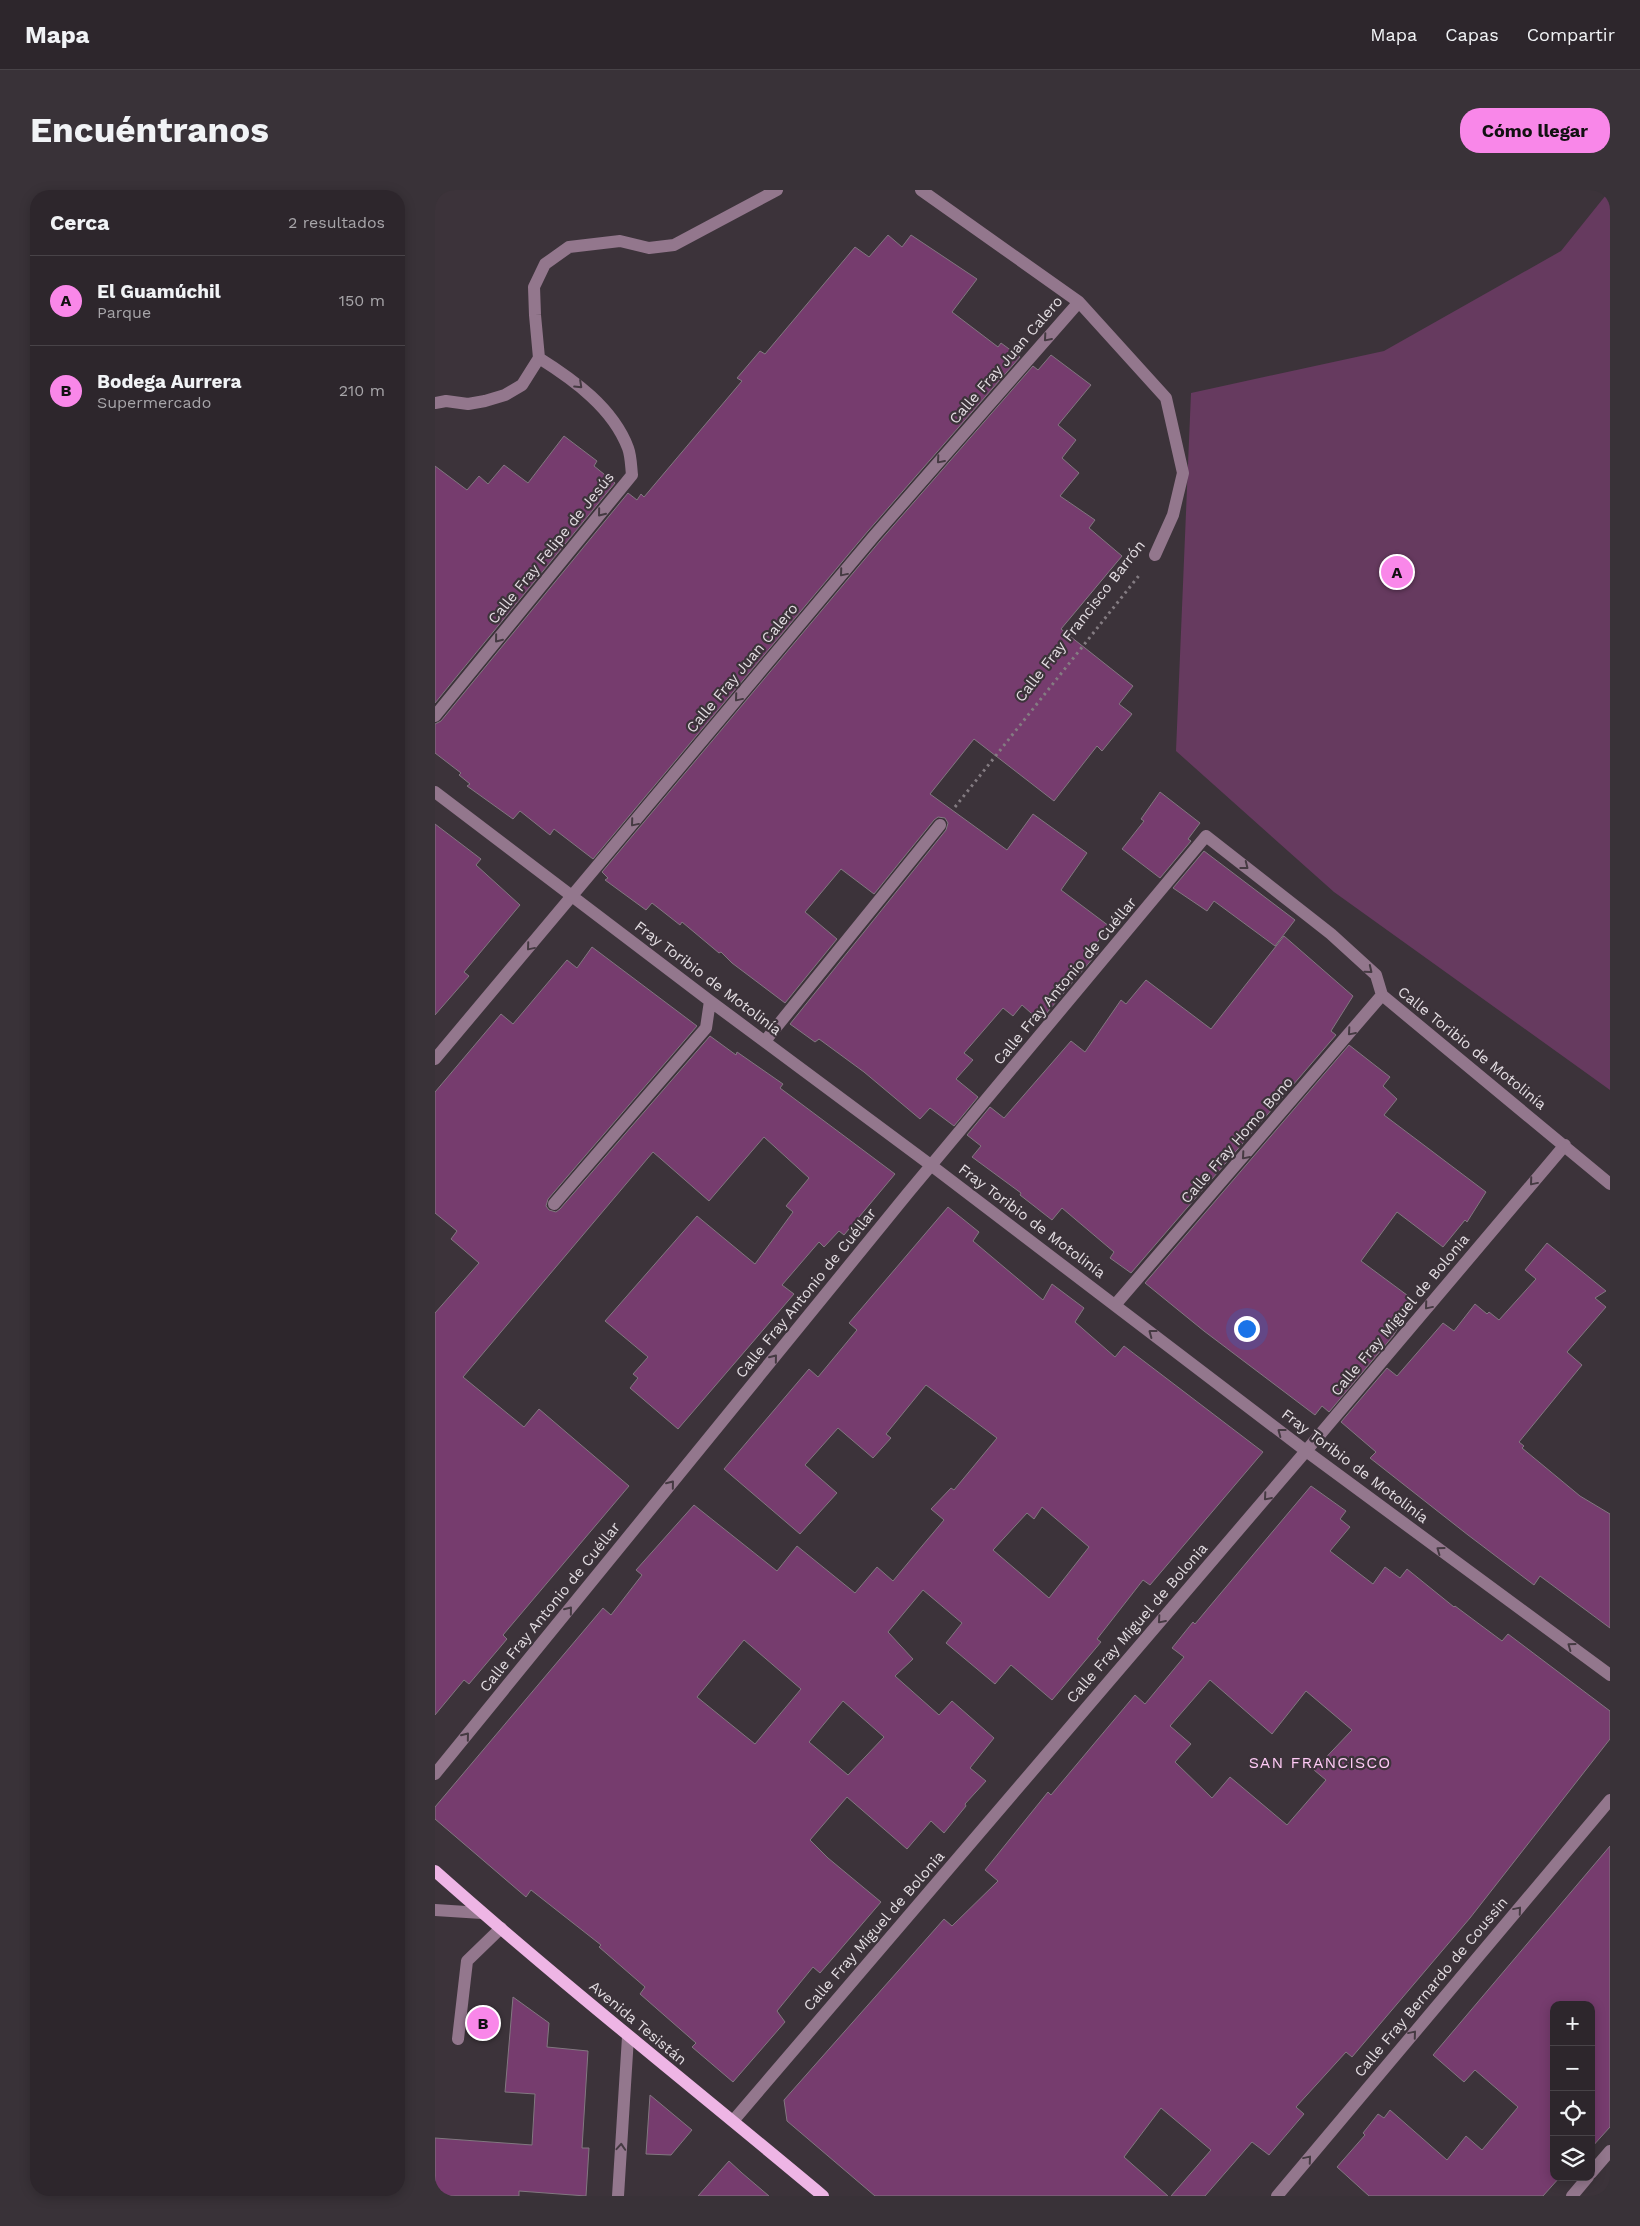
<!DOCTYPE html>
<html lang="es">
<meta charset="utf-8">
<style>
:root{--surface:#2d262c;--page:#393238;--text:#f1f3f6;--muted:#a7a5a9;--line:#484348;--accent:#f987e9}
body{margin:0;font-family:"Work Sans",sans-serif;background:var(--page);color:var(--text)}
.controls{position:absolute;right:15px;bottom:15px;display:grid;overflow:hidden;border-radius:10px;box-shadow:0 2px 12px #0003}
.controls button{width:45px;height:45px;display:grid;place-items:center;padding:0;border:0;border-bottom:1px solid var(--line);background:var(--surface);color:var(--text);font:25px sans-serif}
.you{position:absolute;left:811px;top:1138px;width:18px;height:18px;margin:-12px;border:4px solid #fff;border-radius:50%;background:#1a73e8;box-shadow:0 0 0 8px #1a73e833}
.badge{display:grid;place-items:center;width:32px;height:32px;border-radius:50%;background:var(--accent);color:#111;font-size:16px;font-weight:700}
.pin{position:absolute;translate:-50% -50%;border:2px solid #fff;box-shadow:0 1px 5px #0006}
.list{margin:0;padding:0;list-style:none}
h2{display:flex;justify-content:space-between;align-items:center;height:65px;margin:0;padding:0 20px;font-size:21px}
h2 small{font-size:16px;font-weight:400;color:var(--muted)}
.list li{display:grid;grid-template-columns:32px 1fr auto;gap:15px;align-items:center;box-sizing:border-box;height:90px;padding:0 20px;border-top:1px solid var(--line)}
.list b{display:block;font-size:19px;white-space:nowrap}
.list p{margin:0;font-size:16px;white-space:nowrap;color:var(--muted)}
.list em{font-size:16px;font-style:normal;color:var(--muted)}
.icon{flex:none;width:28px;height:28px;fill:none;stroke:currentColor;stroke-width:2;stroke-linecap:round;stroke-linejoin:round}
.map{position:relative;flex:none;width:1175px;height:2006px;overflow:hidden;border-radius:20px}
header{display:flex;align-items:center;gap:30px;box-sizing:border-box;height:70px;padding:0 25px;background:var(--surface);border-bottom:1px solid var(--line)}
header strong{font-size:24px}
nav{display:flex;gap:28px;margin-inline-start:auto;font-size:18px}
.intro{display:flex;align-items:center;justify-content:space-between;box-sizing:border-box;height:120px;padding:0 30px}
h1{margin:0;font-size:35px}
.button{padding:12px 22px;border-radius:20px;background:var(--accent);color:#111;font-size:18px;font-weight:700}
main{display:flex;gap:30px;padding:0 30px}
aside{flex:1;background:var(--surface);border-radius:20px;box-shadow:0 2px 12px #0003}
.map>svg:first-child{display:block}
</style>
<header>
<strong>Mapa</strong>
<nav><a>Mapa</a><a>Capas</a><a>Compartir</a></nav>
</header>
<div class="intro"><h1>Encuéntranos</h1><a class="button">Cómo llegar</a></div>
<main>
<aside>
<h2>Cerca<small>2 resultados</small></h2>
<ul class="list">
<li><span class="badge">A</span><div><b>El Guamúchil</b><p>Parque</p></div><em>150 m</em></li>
<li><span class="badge">B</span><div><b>Bodega Aurrera</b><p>Supermercado</p></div><em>210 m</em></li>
</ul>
</aside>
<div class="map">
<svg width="1175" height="2006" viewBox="0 0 1175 2006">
<rect width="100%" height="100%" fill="#3c333a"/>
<!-- green -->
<path fill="#663a5f" d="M1175 0V900L899 702 741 561 756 203 949 161 1126 61Z"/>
<!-- building -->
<path fill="#763c6e" stroke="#827780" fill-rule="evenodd" d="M453 45 467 57 476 45 542 89 517 122 563 157 566 153 585 167 433 341 158 669 119 639 115 645 85 621 78 629 32 596 35 594 24 585 26 583 0 563V534L6 531 193 303 202 310 206 304 209 307 307 191 302 188 325 161 330 164 420 57 434 67Z
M616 165 656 195 623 235 641 250 627 268 644 283 625 306 660 330 654 338 687 366 626 439 698 496 684 514 697 524 667 561 662 556 619 611 539 549 495 604 572 660 598 624 652 663 626 700 674 736 659 757 664 761 605 831 587 815 578 826 568 818 529 863 538 870 521 889 543 907 519 936 495 918 485 929 429 882 384 849 380 852 355 834 511 640 513 633 510 628 503 627 499 630 439 704 406 679 370 722 402 749 350 813 297 773 286 762 284 763 247 732 245 735 217 713 211 720 170 690 173 688 167 682 445 351 598 176 603 180Z
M129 246 162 271 159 276 180 293 0 513V276L32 300 44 286 53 294 69 275 93 293Z
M725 602 765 633 753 649 756 651 725 688 687 659 709 631 706 629Z
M0 634 46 669 41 675 85 715 29 782 34 786 0 825Z
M769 661 860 730 840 756 779 711 772 721 738 698Z
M849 746 918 806 896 841 901 845 696 1083 675 1068 679 1062 627 1018 617 1030 585 1005 586 1003 537 967 546 956 532 945 555 917 569 928 636 851 650 862 686 810 691 814 711 790 776 839Z
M157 757 262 836 113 1009 111 1016 114 1020 121 1022 125 1019 275 846 301 865 302 862 348 894 345 898 460 984 409 1045 404 1041 389 1057 384 1052 347 1095 359 1104 243 1239 195 1198 203 1188 198 1184 213 1167 170 1131 262 1026 320 1074 358 1022 351 1016 374 988 329 947 274 1011 218 962 28 1187 89 1237 104 1219 194 1296 68 1445 72 1449 34 1494 29 1490 0 1525V1123L44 1073 16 1049 22 1041 0 1023V902L66 824 78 834 132 770 142 778Z
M914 855 955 887 948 896 962 909 949 925 1051 1002 1032 1032 1030 1030 1008 1057 962 1022 926 1071 980 1111 958 1146 894 1222 887 1216 880 1225 769 1141 710 1093Z
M513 1017 544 1042 538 1051 608 1110 617 1094 649 1118 640 1132 680 1167 689 1156 828 1262 715 1395 708 1390 662 1449 666 1452 617 1510 576 1475 560 1494 511 1453 527 1433 488 1400 453 1442 478 1469 460 1486 504 1525 517 1511 559 1548 535 1578 551 1591 530 1614 531 1616 509 1643 496 1631 472 1659 412 1607 375 1650 393 1668 446 1712 385 1783 378 1777 342 1821 350 1832 298 1892 257 1857 261 1853 205 1804 210 1797 164 1757 166 1755 96 1700 91 1707 0 1629V1617L168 1418 176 1425 207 1385 201 1380 259 1315 342 1381 362 1356 420 1403 442 1377 458 1391 482 1362 509 1330 496 1319 516 1298 519 1300 562 1248 491 1195 451 1244 456 1248 438 1268 403 1238 370 1275 402 1303 365 1344 289 1279 374 1179 383 1187 422 1140 414 1133ZM607 1317 654 1357 614 1408 558 1360 592 1323 599 1329ZM309 1450 366 1499 320 1554 262 1507ZM408 1511 449 1547 413 1585 374 1552Z
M1112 1053 1171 1101 1160 1108 1171 1117 1132 1162 1147 1175 1084 1252 1089 1256 1087 1258 1145 1306 1175 1324V1438L1105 1386 1099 1395 1033 1345 935 1268 941 1262 906 1232 952 1178 962 1186 1008 1133 1019 1141 1040 1114 1052 1124 1054 1122 1064 1130 1101 1089 1090 1080Z
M876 1296 911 1321 905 1329 915 1337 895 1361 938 1394 950 1377 965 1388 972 1379 1019 1417 1020 1416 1067 1451 1073 1444 1175 1521V1549L1035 1728 917 1867 911 1862 861 1917 869 1924 834 1965 817 1952 770 2006H736L776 1960 726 1918 689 1967 733 2006H440L352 1931 349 1910 509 1729 517 1736 563 1691 550 1680 613 1602 616 1605 700 1505 710 1514 749 1467 737 1458 758 1432 760 1434 775 1416ZM775 1490 837 1544 871 1501 917 1540 879 1580 891 1590 852 1635 795 1587 777 1608 740 1572 756 1554 735 1536Z
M1175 1656V1937L1156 1958V1815H1119V1987H1125L1108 2006H934L902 1977 930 1945 928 1943 943 1924 949 1928 955 1920 1012 1970 1031 1946 1047 1960 1083 1917 1040 1880 1029 1892 998 1865Z
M78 1807 114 1833 112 1857 153 1861 147 1958H154L151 2006 84 2001V2006H0V1948L97 1955 100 1904 70 1902Z
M215 1905 257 1940 236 1965 211 1964Z
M294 1971 307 1983 334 2006H263Z"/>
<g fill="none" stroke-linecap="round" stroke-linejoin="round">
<!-- path -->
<path stroke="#847c82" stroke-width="3" stroke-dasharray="2.5 4" stroke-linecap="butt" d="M520 617 706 383"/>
<!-- minor -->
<path stroke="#93778d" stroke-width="12" d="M486 0 644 112 731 208 748 283 738 325 720 365
M0 213 11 211 33 214 50 211 70 205 87 195 104 168 100 125 99 97 110 74 134 57 185 51 214 58 239 55 342 0
M0 526 197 285C196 276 196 266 193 258 178 218 139 190 104 168
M0 602 275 811 497 976 871 1261 1175 1485
M330 851 505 635
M0 869 439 346 644 112
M119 1014 271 838 275 811
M680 1115 947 805
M0 1584 473 1003 771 646 896 744 941 785 947 805 1175 994
M0 1720 47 1723
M23 1849 32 1771 66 1738
M298 1931 871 1261 1130 955
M1156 1983 1175 1961
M183 2006 193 1847
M842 2006 1175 1610
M1137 2006 1153 1987"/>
<!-- major -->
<path stroke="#eeb5e5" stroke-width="12" d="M0 1681C126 1793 259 1898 388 2006"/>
</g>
<!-- one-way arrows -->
<defs><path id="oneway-chevron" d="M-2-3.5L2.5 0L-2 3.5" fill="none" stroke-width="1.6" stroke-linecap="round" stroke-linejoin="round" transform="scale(1.25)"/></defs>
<g stroke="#453a42">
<use href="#oneway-chevron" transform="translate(612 148) rotate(131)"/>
<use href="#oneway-chevron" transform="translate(144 195) rotate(43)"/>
<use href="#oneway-chevron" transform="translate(505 270) rotate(131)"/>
<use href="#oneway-chevron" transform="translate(166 323) rotate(129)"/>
<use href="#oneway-chevron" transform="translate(408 383) rotate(130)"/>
<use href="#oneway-chevron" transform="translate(63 449) rotate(129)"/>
<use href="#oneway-chevron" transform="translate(303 508) rotate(130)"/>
<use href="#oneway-chevron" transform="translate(199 633) rotate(130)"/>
<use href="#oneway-chevron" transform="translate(810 676) rotate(38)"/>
<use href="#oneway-chevron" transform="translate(95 757) rotate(130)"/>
<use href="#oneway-chevron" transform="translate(934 780) rotate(39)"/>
<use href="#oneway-chevron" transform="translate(916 842) rotate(131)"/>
<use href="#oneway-chevron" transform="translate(810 966) rotate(131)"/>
<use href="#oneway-chevron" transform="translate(1098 992) rotate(130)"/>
<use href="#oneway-chevron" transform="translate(993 1116) rotate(130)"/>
<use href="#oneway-chevron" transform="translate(717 1143) rotate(-143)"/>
<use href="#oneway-chevron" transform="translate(339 1168) rotate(-51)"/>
<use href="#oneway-chevron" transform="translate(846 1242) rotate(-143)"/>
<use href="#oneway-chevron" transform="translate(236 1294) rotate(-51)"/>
<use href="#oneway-chevron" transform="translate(832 1307) rotate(131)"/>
<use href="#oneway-chevron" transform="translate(1005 1360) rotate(-144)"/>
<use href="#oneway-chevron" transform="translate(134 1420) rotate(-51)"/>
<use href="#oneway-chevron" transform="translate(726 1430) rotate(131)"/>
<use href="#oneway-chevron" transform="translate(1136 1456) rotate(-144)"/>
<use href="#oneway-chevron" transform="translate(31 1546) rotate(-51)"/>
<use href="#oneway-chevron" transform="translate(1083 1720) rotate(-50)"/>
<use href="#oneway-chevron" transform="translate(978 1844) rotate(-50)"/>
<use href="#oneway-chevron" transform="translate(186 1957) rotate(-86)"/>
<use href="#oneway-chevron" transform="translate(873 1969) rotate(-50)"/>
</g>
<g text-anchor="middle" stroke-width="4.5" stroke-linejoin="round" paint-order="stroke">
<!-- street labels -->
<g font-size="15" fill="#e3dde2" stroke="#3c333a">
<text transform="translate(571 170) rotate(-49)" y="5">Calle Fray Juan Calero</text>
<text transform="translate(116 358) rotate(-51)" y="5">Calle Fray Felipe de Jesús</text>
<text transform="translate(645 431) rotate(-52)" y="5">Calle Fray Francisco Barrón</text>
<text transform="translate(307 478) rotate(-50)" y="5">Calle Fray Juan Calero</text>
<text transform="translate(273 788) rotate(37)" y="5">Fray Toribio de Motolinía</text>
<text transform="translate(630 791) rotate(-50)" y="5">Calle Fray Antonio de Cuéllar</text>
<text transform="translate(1037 858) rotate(39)" y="5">Calle Toribio de Motolinía</text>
<text transform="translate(802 950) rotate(-49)" y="5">Calle Fray Homo Bono</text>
<text transform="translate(597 1031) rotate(37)" y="5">Fray Toribio de Motolinía</text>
<text transform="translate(371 1103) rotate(-51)" y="5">Calle Fray Antonio de Cuéllar</text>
<text transform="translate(965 1125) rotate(-50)" y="5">Calle Fray Miguel de Bolonia</text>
<text transform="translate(920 1276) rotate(37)" y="5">Fray Toribio de Motolinía</text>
<text transform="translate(115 1417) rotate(-51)" y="5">Calle Fray Antonio de Cuéllar</text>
<text transform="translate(702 1433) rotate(-49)" y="5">Calle Fray Miguel de Bolonia</text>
<text transform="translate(439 1741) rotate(-49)" y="5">Calle Fray Miguel de Bolonia</text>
<text transform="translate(996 1797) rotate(-50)" y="5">Calle Fray Bernardo de Coussin</text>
<text transform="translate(203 1833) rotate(40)" y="5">Avenida Tesistán</text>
</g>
<!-- neighbourhood labels -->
<g font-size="16" letter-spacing="1" fill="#fecaf5" stroke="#3c333a">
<text x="885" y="1578">SAN FRANCISCO</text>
</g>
</g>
</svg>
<div class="controls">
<button>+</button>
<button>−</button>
<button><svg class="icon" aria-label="locate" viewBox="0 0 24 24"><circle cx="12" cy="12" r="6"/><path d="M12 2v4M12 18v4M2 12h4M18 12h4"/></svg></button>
<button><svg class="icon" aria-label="layers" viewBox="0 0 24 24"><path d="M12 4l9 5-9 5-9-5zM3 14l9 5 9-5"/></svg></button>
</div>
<div class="you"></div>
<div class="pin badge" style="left:962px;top:382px">A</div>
<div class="pin badge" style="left:48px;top:1833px">B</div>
</div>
</main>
